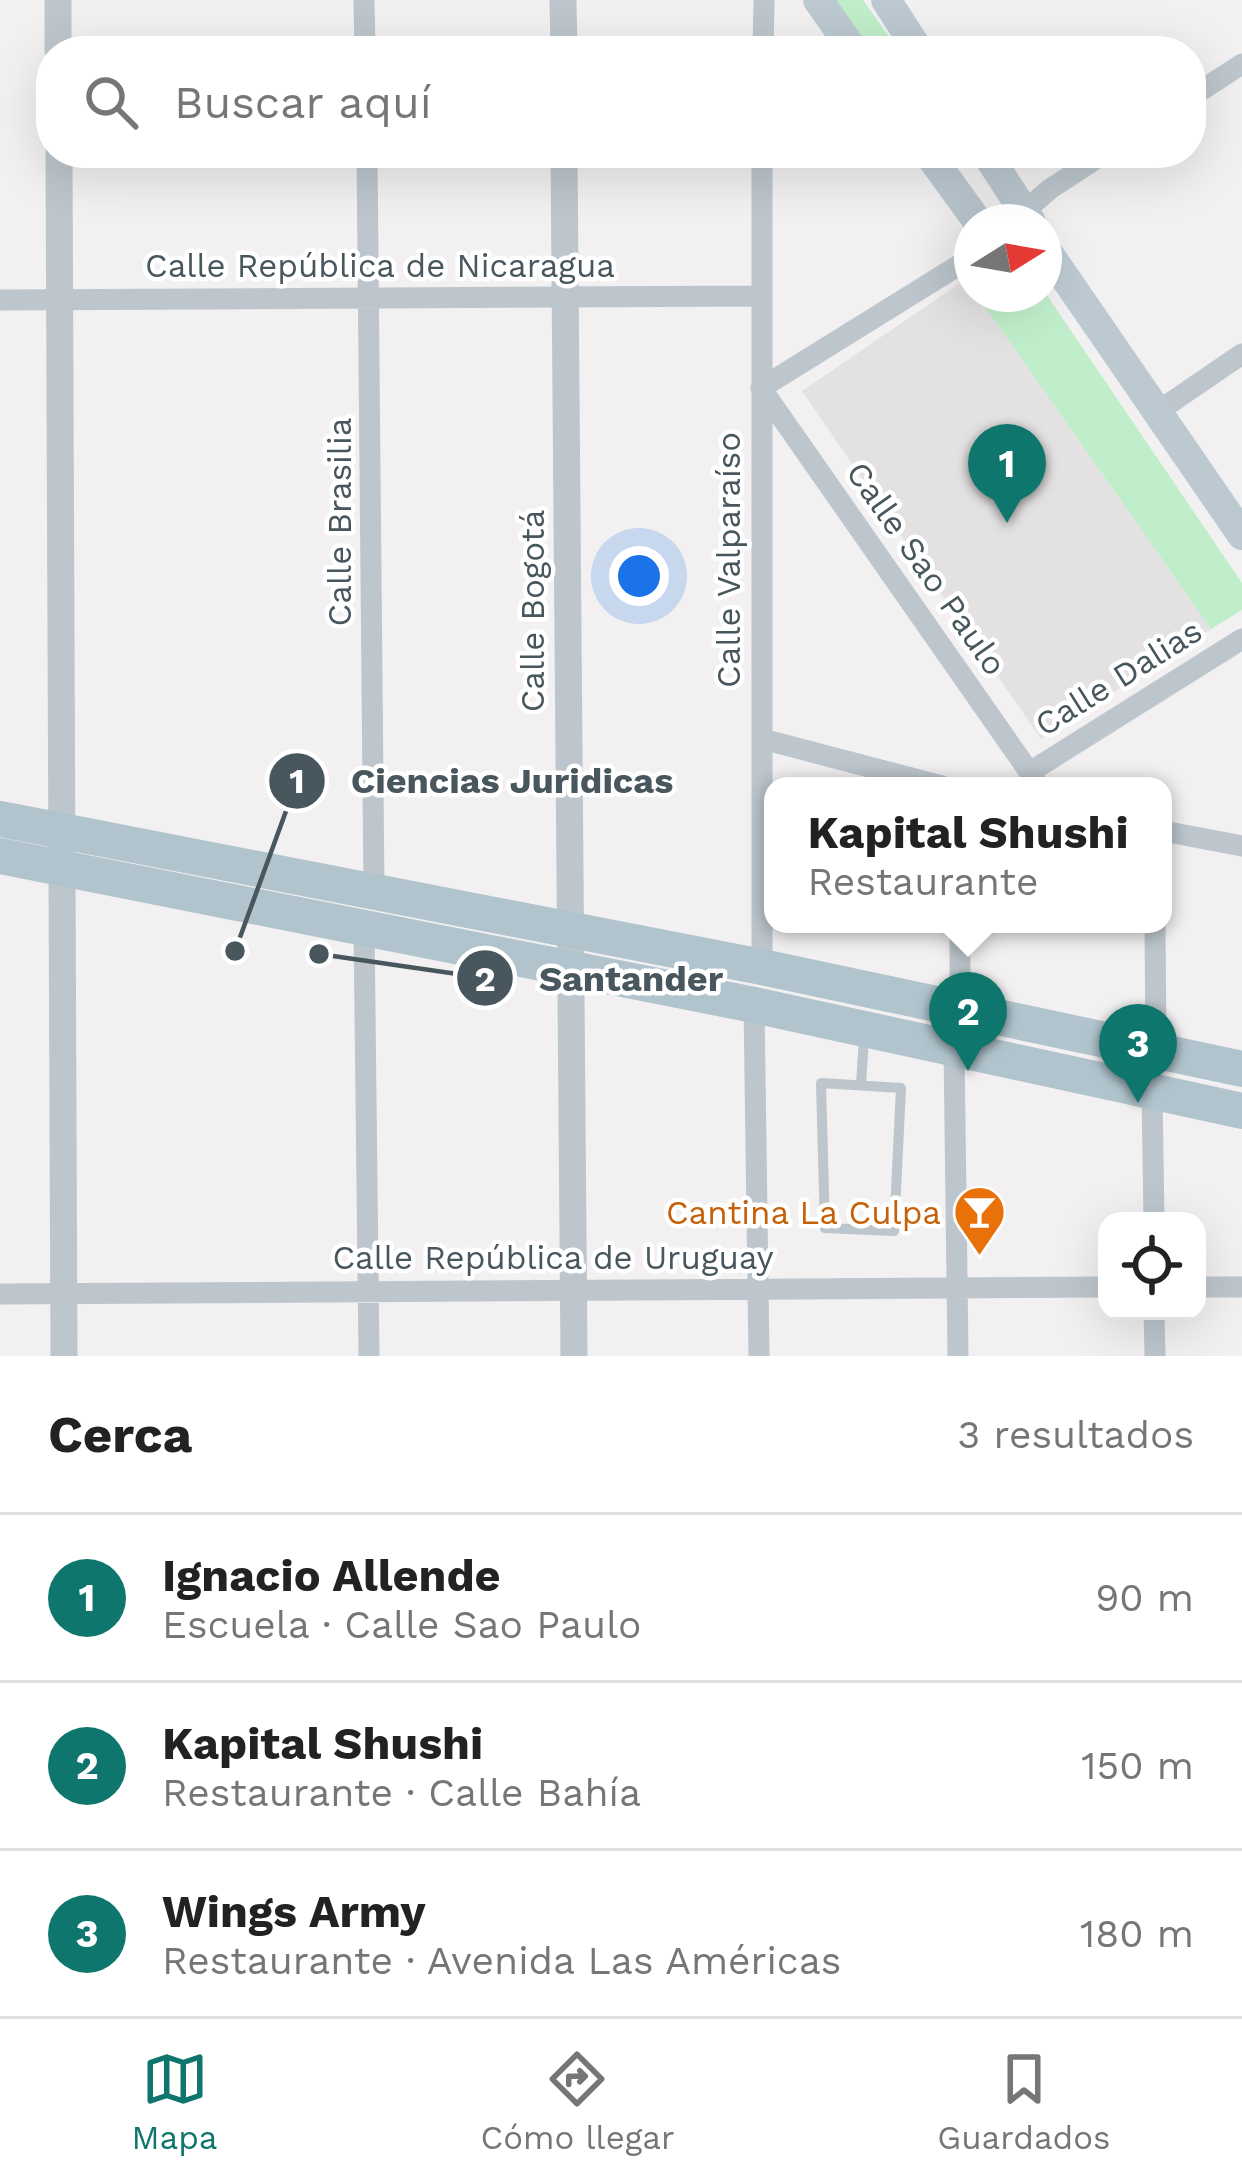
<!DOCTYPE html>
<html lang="es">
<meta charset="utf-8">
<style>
:root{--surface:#fff;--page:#f2f2f2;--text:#222;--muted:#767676;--line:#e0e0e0;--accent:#0f766e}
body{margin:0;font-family:"Work Sans",sans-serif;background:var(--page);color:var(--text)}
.controls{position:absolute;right:36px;bottom:36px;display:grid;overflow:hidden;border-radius:24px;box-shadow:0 12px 48px #0002}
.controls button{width:108px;height:108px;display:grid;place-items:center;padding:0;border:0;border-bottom:3px solid var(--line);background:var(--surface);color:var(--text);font:60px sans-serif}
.compass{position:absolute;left:954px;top:204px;width:108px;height:108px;border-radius:50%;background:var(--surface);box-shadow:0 12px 48px #0002;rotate:79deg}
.you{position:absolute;left:639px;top:576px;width:42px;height:42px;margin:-30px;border:9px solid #fff;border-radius:50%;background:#1a73e8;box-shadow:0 0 0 18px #1a73e833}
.badge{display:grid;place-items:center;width:78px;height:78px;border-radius:50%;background:var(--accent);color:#fff;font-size:39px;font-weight:700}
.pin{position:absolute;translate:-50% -99px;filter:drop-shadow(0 3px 6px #0008)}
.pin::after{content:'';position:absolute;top:63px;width:42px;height:36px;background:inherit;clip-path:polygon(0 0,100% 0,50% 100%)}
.popup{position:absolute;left:764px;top:777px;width:408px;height:156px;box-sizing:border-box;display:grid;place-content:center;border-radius:24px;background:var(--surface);filter:drop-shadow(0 3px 9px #0005);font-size:39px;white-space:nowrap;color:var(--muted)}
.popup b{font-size:45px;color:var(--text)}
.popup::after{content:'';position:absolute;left:50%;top:100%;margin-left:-24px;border:24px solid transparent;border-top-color:var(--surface)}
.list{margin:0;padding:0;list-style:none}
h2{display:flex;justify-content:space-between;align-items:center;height:156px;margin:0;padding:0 48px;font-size:51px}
h2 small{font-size:39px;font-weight:400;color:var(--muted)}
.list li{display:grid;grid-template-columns:78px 1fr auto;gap:36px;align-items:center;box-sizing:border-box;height:168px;padding:0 48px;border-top:3px solid var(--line)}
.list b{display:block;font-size:45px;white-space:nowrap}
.list p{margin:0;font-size:39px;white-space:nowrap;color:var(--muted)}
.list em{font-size:39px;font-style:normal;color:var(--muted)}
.icon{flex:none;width:66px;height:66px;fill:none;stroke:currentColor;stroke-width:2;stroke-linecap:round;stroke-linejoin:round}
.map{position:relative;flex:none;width:1242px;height:1356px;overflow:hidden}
.search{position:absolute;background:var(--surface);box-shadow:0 12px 48px #0002;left:36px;right:36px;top:36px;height:132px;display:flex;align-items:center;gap:30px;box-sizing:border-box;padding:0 42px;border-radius:48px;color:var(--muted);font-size:45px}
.sheet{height:660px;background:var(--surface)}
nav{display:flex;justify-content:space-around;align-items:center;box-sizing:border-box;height:168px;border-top:3px solid var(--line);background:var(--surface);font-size:33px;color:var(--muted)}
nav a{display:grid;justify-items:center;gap:6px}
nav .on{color:var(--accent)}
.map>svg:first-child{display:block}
</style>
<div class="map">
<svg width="1242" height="1356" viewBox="0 0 1242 1356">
<rect width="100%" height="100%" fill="#f2f0f0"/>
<!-- education -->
<path fill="#e3e1e2" d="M966 279 972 294H976L1211 629 1041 739 802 391Z"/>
<!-- green -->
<path fill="#c0eeca" d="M830 0H863L899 51H866Z
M1044 291 1242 583V610L1211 629 976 294H1044Z"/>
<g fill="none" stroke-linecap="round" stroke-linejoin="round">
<!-- service -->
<path stroke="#bcc6cc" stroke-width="10" d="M821 1083 901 1088 894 1231 825 1228Z
M861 1084 864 1038"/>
<!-- minor -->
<path stroke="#bcc6cc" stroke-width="21" d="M364 0 365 51
M763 51 764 0
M1191 97 1242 64
M367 153 374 891
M1012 222 1050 189 1105 153
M972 257 761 388 1039 786
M0 300 761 296
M1157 412 1242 354
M762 739 942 786
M1030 772 1242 639
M1163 831 1242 846
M1155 924 1156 1049
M364 926 369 1356
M762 967V153
M754 1005 759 1356
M960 1010V924
M954 1047 958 1356
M1152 1093 1154 1221
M1197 1287H1242
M0 1294 1107 1287
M1154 1311 1155 1356"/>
<!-- tertiary -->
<path stroke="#bcc6cc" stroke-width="27" d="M58 0V51
M563 0 564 51
M59 153 64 1356
M564 153 574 1356"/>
<!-- secondary -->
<path stroke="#bcc9d1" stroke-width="30" d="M818 0 854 51
M886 0 919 51
M928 153 978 222
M986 153 1031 222
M1044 247 1242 535"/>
<!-- primary -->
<path stroke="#b1c4cd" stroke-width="36" d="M0 819 762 967 1242 1069
M0 856 754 1005 1242 1111"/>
</g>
<!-- icons -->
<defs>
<symbol id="bar-pin" viewBox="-11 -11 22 30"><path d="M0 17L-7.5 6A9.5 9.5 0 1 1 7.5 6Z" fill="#e8710a" stroke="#fff"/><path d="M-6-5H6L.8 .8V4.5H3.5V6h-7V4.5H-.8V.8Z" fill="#fff"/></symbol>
</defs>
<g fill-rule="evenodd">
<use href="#bar-pin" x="950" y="1182" width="59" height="81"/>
</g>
<g text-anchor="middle" stroke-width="9" stroke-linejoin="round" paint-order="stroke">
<!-- street labels -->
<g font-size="33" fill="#48565d" stroke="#fff">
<text x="380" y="277">Calle República de Nicaragua</text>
<text transform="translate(339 522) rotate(-90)" y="12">Calle Brasilia</text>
<text transform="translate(728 560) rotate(-90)" y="12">Calle Valparaíso</text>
<text transform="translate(927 568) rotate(55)" y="12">Calle Sao Paulo</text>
<text transform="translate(532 611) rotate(-90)" y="12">Calle Bogotá</text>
<text transform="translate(1118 677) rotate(-32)" y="12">Calle Dalias</text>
<text x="553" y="1269">Calle República de Uruguay</text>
</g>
<!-- food labels -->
<g font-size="33" fill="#c56008" stroke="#fff" text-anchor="end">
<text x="941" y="1224">Cantina La Culpa</text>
</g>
</g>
<!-- callouts -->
<path fill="none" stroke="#48565d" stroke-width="4.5" d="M235 951L297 781M319 954L485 978"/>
<g fill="#48565d" stroke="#fff" stroke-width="4.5">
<circle cx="235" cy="951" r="12"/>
<circle cx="319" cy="954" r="12"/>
<circle cx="297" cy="781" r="30"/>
<circle cx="485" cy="978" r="30"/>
</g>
<g font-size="36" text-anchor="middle" font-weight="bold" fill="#fff">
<text x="297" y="793">1</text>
<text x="485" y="991">2</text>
</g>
<g font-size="36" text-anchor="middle" font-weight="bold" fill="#48565d" stroke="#fff" stroke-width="9" stroke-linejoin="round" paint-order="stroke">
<text x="512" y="793">Ciencias Juridicas</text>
<text x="631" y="991">Santander</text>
</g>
</svg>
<div class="controls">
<button><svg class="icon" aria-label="locate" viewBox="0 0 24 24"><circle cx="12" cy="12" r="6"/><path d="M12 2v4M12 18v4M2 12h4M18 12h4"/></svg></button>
</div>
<svg class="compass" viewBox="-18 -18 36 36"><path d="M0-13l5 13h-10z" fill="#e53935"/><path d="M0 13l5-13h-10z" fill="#767676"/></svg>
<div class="you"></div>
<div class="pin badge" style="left:1007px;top:523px">1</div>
<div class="pin badge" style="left:968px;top:1071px">2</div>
<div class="popup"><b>Kapital Shushi</b>Restaurante</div>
<div class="pin badge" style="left:1138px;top:1103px">3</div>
<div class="search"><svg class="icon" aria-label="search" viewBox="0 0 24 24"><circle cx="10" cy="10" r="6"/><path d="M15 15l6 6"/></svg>Buscar aquí</div>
</div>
<section class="sheet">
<h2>Cerca<small>3 resultados</small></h2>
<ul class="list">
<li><span class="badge">1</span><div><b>Ignacio Allende</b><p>Escuela · Calle Sao Paulo</p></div><em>90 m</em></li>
<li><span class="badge">2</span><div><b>Kapital Shushi</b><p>Restaurante · Calle Bahía</p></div><em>150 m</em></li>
<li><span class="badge">3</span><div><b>Wings Army</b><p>Restaurante · Avenida Las Américas</p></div><em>180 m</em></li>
</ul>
</section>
<nav>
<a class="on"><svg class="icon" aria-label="map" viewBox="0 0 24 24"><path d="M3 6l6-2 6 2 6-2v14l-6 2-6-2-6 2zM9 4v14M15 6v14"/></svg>Mapa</a>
<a><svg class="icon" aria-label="directions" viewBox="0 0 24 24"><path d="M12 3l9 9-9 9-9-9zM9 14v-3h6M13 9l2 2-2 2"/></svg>Cómo llegar</a>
<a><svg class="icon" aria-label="saved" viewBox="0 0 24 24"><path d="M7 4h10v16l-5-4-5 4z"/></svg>Guardados</a>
</nav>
